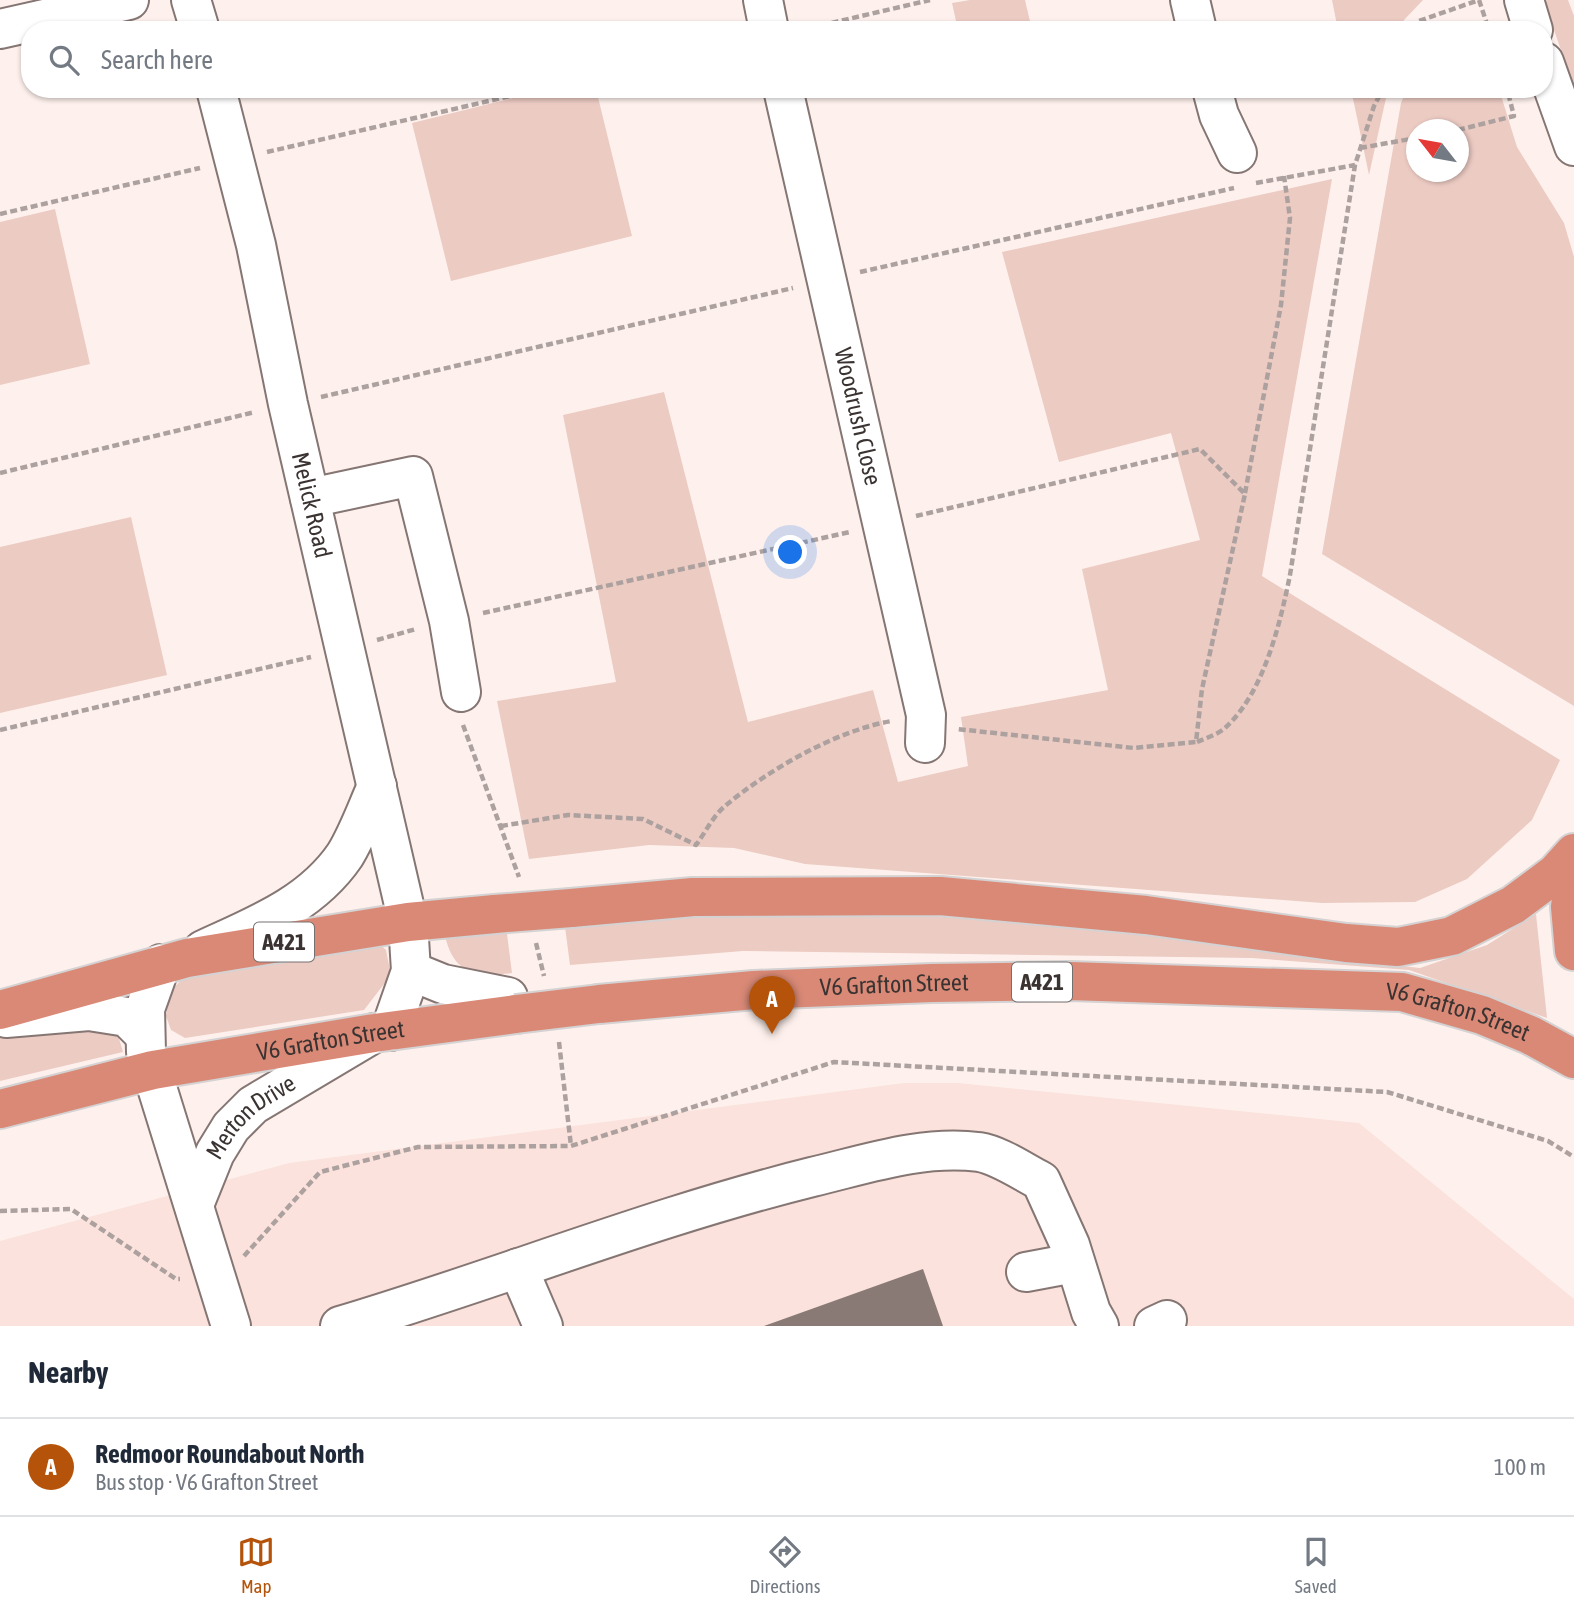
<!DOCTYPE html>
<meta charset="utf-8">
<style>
:root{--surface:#fff;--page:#f6f6f7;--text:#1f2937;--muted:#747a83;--line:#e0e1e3;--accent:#b45309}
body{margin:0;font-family:"Asap Condensed",sans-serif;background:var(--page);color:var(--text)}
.compass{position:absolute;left:1406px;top:119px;width:63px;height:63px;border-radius:50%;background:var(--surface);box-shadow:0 2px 5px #0004;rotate:301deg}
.you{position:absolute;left:791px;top:553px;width:24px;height:24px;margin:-18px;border:5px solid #fff;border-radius:50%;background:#1a73e8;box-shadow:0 0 0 10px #1a73e833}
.badge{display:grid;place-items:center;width:46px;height:46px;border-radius:50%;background:var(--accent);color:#fff;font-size:23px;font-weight:700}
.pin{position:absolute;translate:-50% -58px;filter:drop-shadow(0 2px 4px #0008)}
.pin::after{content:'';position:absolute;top:37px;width:24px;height:21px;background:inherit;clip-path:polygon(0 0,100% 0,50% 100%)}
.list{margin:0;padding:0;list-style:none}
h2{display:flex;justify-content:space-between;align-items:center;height:91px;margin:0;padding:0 28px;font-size:30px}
h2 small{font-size:23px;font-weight:400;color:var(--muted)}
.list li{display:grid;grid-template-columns:46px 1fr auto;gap:21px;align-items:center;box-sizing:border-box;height:98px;padding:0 28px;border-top:2px solid var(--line)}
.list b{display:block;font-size:26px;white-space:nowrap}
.list p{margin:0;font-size:23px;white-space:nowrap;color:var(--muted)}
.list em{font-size:23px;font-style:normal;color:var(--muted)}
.icon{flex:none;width:38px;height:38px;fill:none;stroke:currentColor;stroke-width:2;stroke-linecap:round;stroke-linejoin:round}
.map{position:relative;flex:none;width:1574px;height:1326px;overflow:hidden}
.search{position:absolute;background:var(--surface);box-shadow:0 2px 5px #0004;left:21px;right:21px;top:21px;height:77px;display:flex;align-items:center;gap:18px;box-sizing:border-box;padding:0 24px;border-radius:28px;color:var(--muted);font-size:26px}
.sheet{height:189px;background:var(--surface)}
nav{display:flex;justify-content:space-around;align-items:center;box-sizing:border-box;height:98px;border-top:2px solid var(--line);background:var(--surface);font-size:19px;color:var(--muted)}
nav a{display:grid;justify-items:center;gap:4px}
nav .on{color:var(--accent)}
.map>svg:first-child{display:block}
</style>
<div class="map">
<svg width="1574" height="1326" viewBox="0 0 1574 1326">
<rect width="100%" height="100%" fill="#fef1ed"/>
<!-- built -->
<path fill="#fbe2dc" d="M904 1083H958L1359 1123 1574 1299V1326H0V1241L289 1163Z"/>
<!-- green -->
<path fill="#eccbc3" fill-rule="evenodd" d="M970 0H1025L1032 30H958L952 3Z
M1332 0H1423L1404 20 1402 30H1338Z
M1548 0H1568L1574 16V88L1544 1Z
M549 89H596L632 236 451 281 412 123Z
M1351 89H1388L1369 175Z
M1407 89H1499L1517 147 1564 223 1574 257V706L1322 554 1401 103ZM1416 130H1458V172H1416Z
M1332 179 1262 576 1560 760 1532 820 1467 879 1415 902 1322 903 805 864 734 848 649 845 529 859 497 701 616 682 563 415 664 392 748 722 873 690 898 782 968 766 961 717 1108 690 1082 569 1200 540 1171 433 1059 462 1002 252Z
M55 209 90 364 0 385V222Z
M131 517 167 675 0 713V547Z
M966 909 1295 955 1420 968 1487 945 1536 914 1547 1018 1409 970 1252 958 743 951 570 965 565 927 664 912Z
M506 926 512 973C476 978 454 974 445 936Z
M373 939 386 950 391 975 364 1010 185 1038 171 1030 166 1016 170 991 189 973Z
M94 1022 118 1035 123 1052 0 1081V1032Z"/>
<!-- building -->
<path fill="#897a76" d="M923 1269 943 1326H764Z"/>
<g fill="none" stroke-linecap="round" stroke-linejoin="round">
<defs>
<g id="minor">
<path d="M191 0 200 30"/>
<path d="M763 0 769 30"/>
<path d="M1190 0 1197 30"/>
<path d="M1524 0 1533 30"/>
<path d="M0 29 129 0"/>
<path d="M1544 62 1574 146"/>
<path id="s1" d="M216 89 256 245 288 404 408 922 411 971 390 1031"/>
<path id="s2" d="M783 89 926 715 925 743"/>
<path d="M1212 89 1219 115 1237 153"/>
<path d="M310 498 413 476 449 621 461 692"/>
<path d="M203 950C255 926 311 905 345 855 358 834 367 808 377 786"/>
<path d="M161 964 145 1009 146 1052 231 1326"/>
<path d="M411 971 443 984 508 997"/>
<path d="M6 1018 89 1011 127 1017 144 1034"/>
<path id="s3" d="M194 1205 215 1153 231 1127 253 1105 374 1033"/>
<path d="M518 1268 543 1326"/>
<path d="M1026 1272 1074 1263"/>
<path d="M340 1326C498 1279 651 1217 812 1177 867 1164 921 1145 979 1152 999 1155 1023 1172 1041 1181L1070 1245 1091 1312 1099 1326"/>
<path d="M1154 1326 1167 1320"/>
</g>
<g id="highway">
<path d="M1574 876 1570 907 1574 951"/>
<path d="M571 908 693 897 940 896 1146 915 1346 943 1398 947 1452 936 1513 905 1556 873 1574 853"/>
<path id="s4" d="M599 1004 754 990 932 983 1070 981 1402 992 1482 1015 1530 1035 1574 1059"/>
<path d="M0 1010 187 958 408 922 495 914"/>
<path id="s5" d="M0 1109 153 1070 374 1033 516 1014"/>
</g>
</defs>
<!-- minor casing -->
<use href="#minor" stroke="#857673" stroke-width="42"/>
<!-- highway casing -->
<use href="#highway" stroke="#d4d2d2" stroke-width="42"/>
<!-- path -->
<path stroke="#aca19f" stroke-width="4.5" stroke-dasharray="7 3.5" stroke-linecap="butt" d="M1479 0 1489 30
M801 30 930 0
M1414 30 1419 21 1479 0
M1458 130 1514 116 1507 89
M1360 148 1416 138
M267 152 541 89
M1256 183 1355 165
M0 214 200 168
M860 272 1234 188
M321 397 793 288
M0 473 255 412
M1245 493 1281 305 1290 218 1284 176
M916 516 1200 449 1245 494 1202 689 1196 742 1134 748 957 729
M483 613 850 532
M377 640 416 629
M463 725 519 877
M0 730 311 657
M1197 742C1206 738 1219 734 1226 727 1264 692 1280 624 1290 575L1355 165 1374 106 1383 89
M501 826 568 815 643 819 696 845C705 833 713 816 725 806 768 770 837 730 892 721
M536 943 544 976
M559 1042 571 1146
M0 1211 71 1209 176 1279H180
M244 1256 320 1172 418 1147 571 1146 834 1062 1387 1092 1548 1141 1574 1157"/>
<!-- minor -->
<use href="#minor" stroke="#fff" stroke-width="38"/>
<!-- highway -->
<use href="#highway" stroke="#d98976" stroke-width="38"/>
<defs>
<path id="highway-bridge" d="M495 914 571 908
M516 1014 599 1004"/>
</defs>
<!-- highway-bridge casing -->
<use href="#highway-bridge" stroke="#d4d2d2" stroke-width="42" stroke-linecap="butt"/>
<!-- highway-bridge -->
<use href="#highway-bridge" stroke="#d98976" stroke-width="38"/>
</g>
<g text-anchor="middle" stroke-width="5" stroke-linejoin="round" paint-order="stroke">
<!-- shield labels -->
<g fill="#fff" stroke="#757070" stroke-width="2">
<rect x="254" y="922.5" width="60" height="39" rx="5"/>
<rect x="1012" y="962.5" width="60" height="39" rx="5"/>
</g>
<g font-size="23" font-weight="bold" fill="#3a3332">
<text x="284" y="950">A421</text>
<text x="1042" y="990">A421</text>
</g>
<!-- street labels -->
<g font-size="24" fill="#3a3332" stroke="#fff">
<text dy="8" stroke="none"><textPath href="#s2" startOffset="336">Woodrush Close</textPath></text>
<text dy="8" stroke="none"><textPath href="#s1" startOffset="427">Melick Road</textPath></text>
<text dy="8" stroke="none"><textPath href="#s4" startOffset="296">V6 Grafton Street</textPath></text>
<text dy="8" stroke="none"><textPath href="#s4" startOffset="863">V6 Grafton Street</textPath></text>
<text dy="8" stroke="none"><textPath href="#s5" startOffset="338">V6 Grafton Street</textPath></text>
<text dy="8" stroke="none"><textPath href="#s3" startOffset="108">Merton Drive</textPath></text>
</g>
</g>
</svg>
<svg class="compass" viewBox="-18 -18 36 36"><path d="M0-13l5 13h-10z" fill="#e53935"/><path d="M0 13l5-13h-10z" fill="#747a83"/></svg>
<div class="you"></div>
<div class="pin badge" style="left:772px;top:1034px">A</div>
<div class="search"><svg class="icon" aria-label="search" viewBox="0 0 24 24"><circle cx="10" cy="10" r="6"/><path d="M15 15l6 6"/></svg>Search here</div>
</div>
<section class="sheet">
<h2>Nearby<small></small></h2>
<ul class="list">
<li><span class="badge">A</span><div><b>Redmoor Roundabout North</b><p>Bus stop · V6 Grafton Street</p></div><em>100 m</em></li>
</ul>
</section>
<nav>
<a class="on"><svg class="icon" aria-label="map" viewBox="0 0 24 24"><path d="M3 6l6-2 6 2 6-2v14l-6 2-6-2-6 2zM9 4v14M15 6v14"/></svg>Map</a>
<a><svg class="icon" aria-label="directions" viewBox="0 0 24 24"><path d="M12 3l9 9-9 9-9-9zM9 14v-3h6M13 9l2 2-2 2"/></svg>Directions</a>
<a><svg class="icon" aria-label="saved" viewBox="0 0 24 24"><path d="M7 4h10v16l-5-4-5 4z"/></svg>Saved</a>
</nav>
